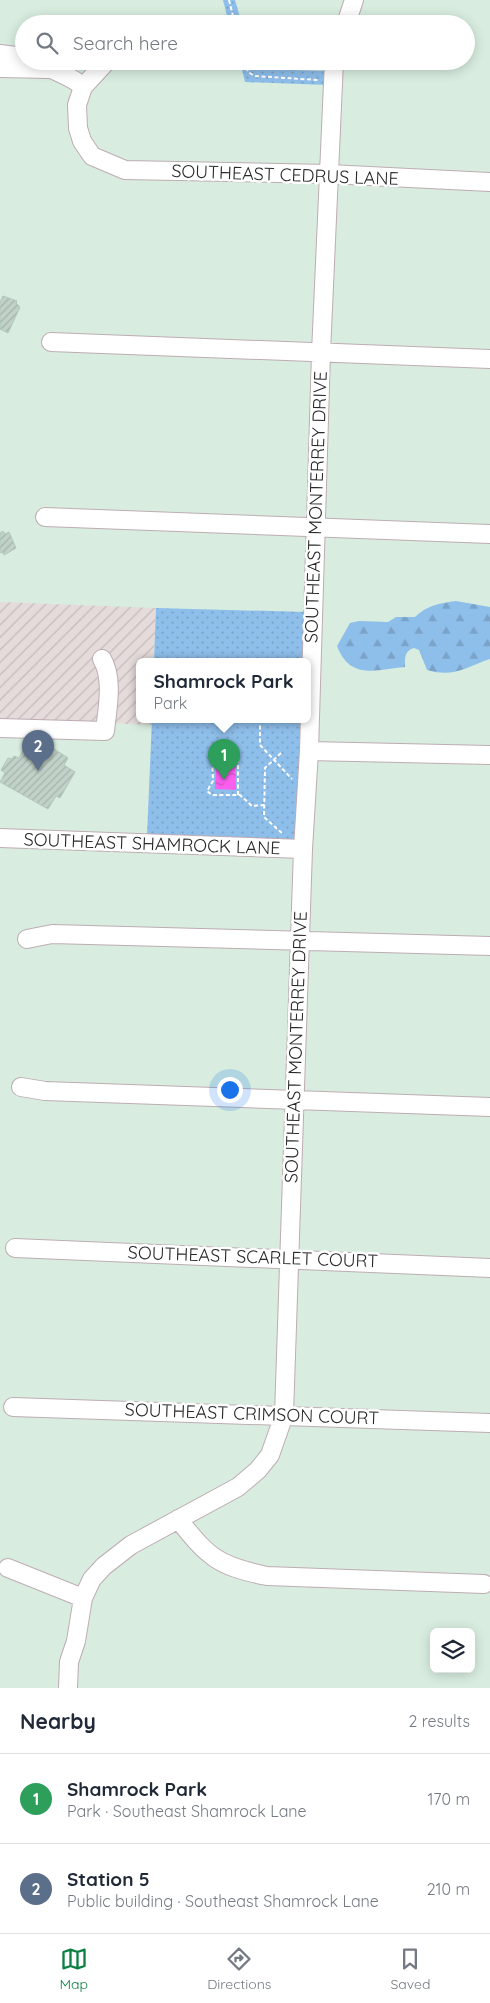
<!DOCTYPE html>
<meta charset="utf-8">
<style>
:root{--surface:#fff;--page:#f6f6f7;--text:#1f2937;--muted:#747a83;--line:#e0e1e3;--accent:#0b8043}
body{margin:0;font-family:Quicksand,sans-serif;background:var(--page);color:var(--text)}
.controls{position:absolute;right:15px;bottom:15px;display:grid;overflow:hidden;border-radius:8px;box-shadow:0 2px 12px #0003}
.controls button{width:45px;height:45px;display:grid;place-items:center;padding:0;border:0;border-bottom:1px solid var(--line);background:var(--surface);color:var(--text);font:25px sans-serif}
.you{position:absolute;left:229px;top:1089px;width:18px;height:18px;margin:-12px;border:4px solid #fff;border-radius:50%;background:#1a73e8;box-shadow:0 0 0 8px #1a73e833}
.badge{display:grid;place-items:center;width:32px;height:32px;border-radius:50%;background:var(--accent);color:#fff;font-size:16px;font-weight:700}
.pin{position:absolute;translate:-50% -41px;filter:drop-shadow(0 1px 2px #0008)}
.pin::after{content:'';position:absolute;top:26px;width:18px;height:15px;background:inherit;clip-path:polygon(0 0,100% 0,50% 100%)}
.popup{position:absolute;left:136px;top:658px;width:175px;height:65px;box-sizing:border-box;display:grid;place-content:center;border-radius:8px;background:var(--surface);filter:drop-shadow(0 1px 4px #0005);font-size:16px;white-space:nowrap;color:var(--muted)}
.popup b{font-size:19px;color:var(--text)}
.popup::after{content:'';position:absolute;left:50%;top:100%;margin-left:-10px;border:10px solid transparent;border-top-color:var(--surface)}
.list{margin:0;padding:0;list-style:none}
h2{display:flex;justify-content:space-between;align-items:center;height:65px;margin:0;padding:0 20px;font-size:21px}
h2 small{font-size:16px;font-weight:400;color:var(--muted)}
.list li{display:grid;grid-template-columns:32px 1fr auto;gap:15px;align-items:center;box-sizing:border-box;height:90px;padding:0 20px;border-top:1px solid var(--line)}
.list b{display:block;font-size:19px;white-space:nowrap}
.list p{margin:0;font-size:16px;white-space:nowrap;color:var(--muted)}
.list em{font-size:16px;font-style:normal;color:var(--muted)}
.icon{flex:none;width:28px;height:28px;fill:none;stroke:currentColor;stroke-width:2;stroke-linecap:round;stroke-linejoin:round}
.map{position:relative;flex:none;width:490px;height:1688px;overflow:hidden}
.search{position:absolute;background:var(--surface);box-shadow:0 2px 12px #0003;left:15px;right:15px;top:15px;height:55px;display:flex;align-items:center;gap:12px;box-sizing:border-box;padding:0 18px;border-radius:28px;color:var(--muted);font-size:19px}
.sheet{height:245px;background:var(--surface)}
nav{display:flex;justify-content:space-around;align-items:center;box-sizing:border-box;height:70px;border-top:1px solid var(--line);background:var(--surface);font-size:14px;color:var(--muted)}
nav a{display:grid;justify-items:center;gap:2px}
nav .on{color:var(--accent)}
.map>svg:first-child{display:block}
</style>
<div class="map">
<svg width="490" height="1688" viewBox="0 0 490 1688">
<defs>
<pattern id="industrial-furrows" width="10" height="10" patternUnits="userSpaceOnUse" patternTransform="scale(1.25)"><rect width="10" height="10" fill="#e4dbda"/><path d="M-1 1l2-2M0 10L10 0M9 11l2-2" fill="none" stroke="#c4bcbb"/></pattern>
<pattern id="grass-dots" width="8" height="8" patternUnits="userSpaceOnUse" patternTransform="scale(1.25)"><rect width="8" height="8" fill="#8ebeea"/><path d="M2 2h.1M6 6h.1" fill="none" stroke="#7aa3c9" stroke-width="1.8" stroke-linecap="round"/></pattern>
<pattern id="forest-firs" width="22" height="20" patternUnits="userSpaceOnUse" patternTransform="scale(1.25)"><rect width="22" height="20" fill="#8ebeea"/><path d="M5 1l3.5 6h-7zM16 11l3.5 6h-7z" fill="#7aa3c9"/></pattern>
<pattern id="water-ripples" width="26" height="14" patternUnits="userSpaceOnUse" patternTransform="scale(1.25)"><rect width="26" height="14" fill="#fc5eee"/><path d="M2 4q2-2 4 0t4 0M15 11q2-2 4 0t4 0" fill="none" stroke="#cc4ec1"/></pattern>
<pattern id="building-hatch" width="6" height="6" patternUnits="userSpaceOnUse" patternTransform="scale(1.25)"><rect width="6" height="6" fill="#c1d2c8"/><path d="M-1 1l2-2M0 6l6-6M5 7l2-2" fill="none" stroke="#a6b4ac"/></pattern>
</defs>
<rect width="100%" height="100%" fill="#d8ede0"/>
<!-- industrial -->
<path fill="url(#industrial-furrows)" d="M0 602 156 608 154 661H140V719H152V725L0 719Z"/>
<!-- grass -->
<path fill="url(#grass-dots)" d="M223 0H235L242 24H229Z
M240 61H252L254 69 326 71 327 85 245 82Z
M156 608 307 612 305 661H154Z
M152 719H302L296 842 147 836Z"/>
<!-- forest -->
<path fill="url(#forest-firs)" d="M456 601 490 607V659C466 667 454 678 427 670L419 650 414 648C404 651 405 658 405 667 375 670 350 680 337 646L350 623 359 621 388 622 396 617H415C427 605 441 603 456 601Z"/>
<!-- water -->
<path fill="url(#water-ripples)" d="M217 755H235L236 790 215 789Z"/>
<!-- building -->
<path fill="url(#building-hatch)" stroke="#b2c8bc" d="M3 296 17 301 16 303 20 307 8 333 0 329V302Z
M3 531 5 534 9 532 16 548 4 555 2 552 0 553V533Z
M31 734 68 758 64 765 75 772 60 798 56 796 48 809 0 782 5 773 1 770 8 758 12 759 14 756 19 758Z"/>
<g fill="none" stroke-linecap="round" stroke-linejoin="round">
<defs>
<path id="minor" d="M346 24 354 0
M0 54 24 57
M39 61C53 73 70 74 83 87
M107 61 83 87 77 105 78 128 82 141 92 156 125 170 329 174 490 182
M0 68 49 69
M51 342 490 359
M45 517 490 534
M0 728 105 731C107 710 114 679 102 659
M309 751 490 755
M0 838 303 849
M27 939 52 934 490 946
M21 1087 45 1091 490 1107
M15 1248 490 1268
M13 1407 490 1423
M178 1519C209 1558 218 1566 267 1576L484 1584
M8 1568 83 1598
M68 1688 69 1662 76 1641 83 1598 92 1579 104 1566 131 1545 238 1487 258 1470 270 1455 284 1415 303 849 309 751 321 353 334 61"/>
</defs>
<!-- minor casing -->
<use href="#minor" stroke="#beacb2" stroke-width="20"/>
<!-- path -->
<path stroke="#fff" stroke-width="2" stroke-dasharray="4 2.5" stroke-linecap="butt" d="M229 0 235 24
M245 61 248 72 255 76 318 80
M260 719V745L292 779
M281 753 265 768 264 817 283 834
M238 795V755L234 749 217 750 212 753 213 781 207 791 212 795H240L252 806 264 805"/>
<!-- minor -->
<use href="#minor" stroke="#fff" stroke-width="18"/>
</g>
<g text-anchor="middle" stroke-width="5" stroke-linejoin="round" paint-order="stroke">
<!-- street labels -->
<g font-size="18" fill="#282828" stroke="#fff">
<text transform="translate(285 175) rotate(2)" y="6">SOUTHEAST CEDRUS LANE</text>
<text transform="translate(316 507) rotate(-88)" y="6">SOUTHEAST MONTERREY DRIVE</text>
<text transform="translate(152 844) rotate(2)" y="6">SOUTHEAST SHAMROCK LANE</text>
<text transform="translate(296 1047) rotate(-88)" y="6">SOUTHEAST MONTERREY DRIVE</text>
<text transform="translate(253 1257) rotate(2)" y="6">SOUTHEAST SCARLET COURT</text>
<text transform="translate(252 1414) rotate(2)" y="6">SOUTHEAST CRIMSON COURT</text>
</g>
</g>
</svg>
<div class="controls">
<button><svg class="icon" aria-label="layers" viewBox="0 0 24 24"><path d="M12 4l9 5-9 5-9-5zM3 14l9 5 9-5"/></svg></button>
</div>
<div class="you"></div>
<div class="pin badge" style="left:224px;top:780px;background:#2e9e5b">1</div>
<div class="popup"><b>Shamrock Park</b>Park</div>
<div class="pin badge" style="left:38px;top:771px;background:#5c6f8a">2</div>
<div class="search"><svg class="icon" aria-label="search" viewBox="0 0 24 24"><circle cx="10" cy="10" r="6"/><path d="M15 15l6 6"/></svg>Search here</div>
</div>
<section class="sheet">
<h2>Nearby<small>2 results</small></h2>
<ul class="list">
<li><span class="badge" style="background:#2e9e5b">1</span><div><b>Shamrock Park</b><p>Park · Southeast Shamrock Lane</p></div><em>170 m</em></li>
<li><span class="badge" style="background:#5c6f8a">2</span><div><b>Station 5</b><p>Public building · Southeast Shamrock Lane</p></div><em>210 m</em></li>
</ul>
</section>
<nav>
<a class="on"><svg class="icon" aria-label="map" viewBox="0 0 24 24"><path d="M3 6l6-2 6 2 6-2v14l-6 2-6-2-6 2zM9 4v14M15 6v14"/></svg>Map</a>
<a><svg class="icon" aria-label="directions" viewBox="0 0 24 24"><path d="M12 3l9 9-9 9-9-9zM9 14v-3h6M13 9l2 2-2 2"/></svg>Directions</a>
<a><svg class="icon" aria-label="saved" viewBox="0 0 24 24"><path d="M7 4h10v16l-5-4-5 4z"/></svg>Saved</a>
</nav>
